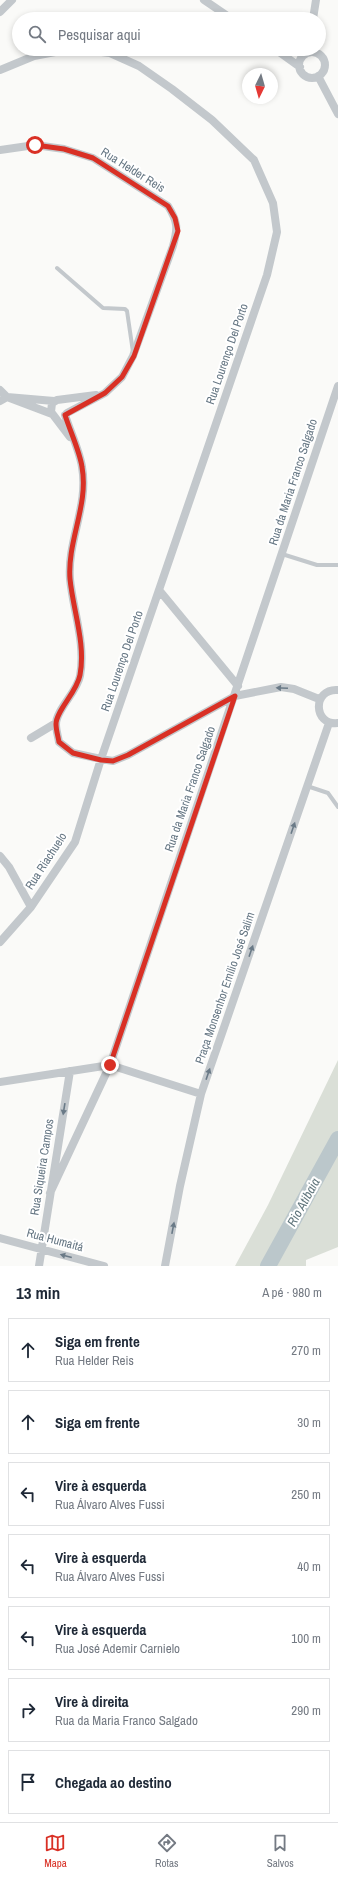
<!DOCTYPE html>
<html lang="pt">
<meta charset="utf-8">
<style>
:root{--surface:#fff;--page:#f6f6f7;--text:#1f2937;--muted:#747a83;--line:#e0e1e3;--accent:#d93025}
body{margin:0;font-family:"Archivo Narrow",sans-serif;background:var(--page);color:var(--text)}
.compass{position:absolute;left:242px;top:68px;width:36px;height:36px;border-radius:50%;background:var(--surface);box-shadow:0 2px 6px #0003;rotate:185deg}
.stop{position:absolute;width:12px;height:12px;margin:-9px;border:3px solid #d93025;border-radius:50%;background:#fff}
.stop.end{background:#d93025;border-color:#fff;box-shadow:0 1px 4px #0008}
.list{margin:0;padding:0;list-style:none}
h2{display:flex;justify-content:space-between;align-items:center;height:52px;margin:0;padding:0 16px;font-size:17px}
h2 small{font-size:13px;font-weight:400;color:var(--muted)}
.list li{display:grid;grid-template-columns:26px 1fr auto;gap:12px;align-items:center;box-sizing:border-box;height:64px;margin:0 8px 8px;padding:0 8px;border:1px solid var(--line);border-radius:0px}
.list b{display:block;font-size:15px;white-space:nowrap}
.list p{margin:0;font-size:13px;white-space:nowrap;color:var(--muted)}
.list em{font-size:13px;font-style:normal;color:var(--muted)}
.icon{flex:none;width:22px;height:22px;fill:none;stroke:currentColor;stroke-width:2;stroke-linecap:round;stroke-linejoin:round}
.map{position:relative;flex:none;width:338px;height:1266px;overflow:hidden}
.search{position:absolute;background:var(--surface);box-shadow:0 2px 6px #0003;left:12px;right:12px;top:12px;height:44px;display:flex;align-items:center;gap:10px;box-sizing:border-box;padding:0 14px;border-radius:22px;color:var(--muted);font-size:15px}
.sheet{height:556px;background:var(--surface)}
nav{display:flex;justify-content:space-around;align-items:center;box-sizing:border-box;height:56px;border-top:1px solid var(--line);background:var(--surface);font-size:11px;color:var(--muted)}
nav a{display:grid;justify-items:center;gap:2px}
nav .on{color:var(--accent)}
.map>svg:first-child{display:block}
</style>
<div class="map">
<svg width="338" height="1266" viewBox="0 0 338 1266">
<rect width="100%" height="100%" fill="#fafaf8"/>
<!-- green -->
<path fill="#dadfd7" d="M338 1060V1247L306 1260V1266H235L268 1205Z"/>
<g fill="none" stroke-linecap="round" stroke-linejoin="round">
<!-- river -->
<path stroke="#bbc7cb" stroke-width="16" d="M268 1266 338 1139"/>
<!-- lane -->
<path stroke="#c3c8cc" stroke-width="4" d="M57 268 103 308 125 309 127 311 133 352
M282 554 317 565H338
M307 786 328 793 338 807"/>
<!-- street -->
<path stroke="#c3c8cc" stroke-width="8" d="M204 0 232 19
M0 12 12 0
M313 19 316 0
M275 49 300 67
M299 65a13 13 0 1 1 26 0a13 13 0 1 1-26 0Z
M0 70 34 56 71 49
M318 76 338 114
M0 150 35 145 64 149 93 158 168 206C178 222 178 228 173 246L133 356 122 377 105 393 67 413
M0 390 7 397 52 414
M0 401 7 397 54 401
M65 415C70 431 80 452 82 467 89 505 67 541 70 579 73 610 86 644 80 676 77 692 56 710 56 724 56 730 58 736 59 742L73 753 101 759 113 761 128 755 235 696 281 687 294 689 319 699
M70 437 51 412 52 403 57 400 96 395
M159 590 238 686
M338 690C312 688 313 726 338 723
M31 738 56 723
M0 856 9 867 31 907
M0 942 31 907 75 842 101 759 267 275 277 232 273 203 254 160 212 120 172 89 139 66 110 53 76 49
M0 1082 110 1065 201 1094
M50 1193 110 1065 338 386
M0 1238 104 1266
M39 1266 70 1071
M165 1266 180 1186 201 1094 329 723"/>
</g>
<!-- one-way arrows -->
<defs><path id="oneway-solid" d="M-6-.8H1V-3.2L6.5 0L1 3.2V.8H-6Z"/></defs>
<g fill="#6a7a87">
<use href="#oneway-solid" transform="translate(282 688) rotate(-177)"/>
<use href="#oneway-solid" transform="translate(293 828) rotate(-71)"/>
<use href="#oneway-solid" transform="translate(251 951) rotate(-71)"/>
<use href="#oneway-solid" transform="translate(208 1074) rotate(-71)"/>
<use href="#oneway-solid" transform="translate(64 1109) rotate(99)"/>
<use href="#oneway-solid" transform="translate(173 1228) rotate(-79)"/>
<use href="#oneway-solid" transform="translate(66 1256) rotate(-165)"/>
</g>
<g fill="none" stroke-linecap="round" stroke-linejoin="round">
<!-- route -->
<path stroke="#d93025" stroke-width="5" d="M35 145 64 149 93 158 168 206 175 218 178 231 134 356 122 377 105 393 65 415C70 431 80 452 82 467 89 505 67 541 70 579 73 610 86 644 80 675 77 692 56 711 56 724 56 730 58 736 59 742L73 753 101 760 113 761 128 755 235 696 110 1065"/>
</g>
<g text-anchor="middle" stroke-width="4" stroke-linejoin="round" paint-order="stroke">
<!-- street labels -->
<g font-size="12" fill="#657683" stroke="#fff">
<text transform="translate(133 170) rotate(32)" y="4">Rua Helder Reis</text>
<text transform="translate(227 354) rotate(-71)" y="4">Rua Lourenço Del Porto</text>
<text transform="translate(293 482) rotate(-72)" y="4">Rua da Maria Franco Salgado</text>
<text transform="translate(122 661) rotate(-71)" y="4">Rua Lourenço Del Porto</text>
<text transform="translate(190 789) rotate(-71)" y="4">Rua da Maria Franco Salgado</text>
<text transform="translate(46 861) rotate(-57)" y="4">Rua Riachuelo</text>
<text transform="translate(225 988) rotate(-71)" y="4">Praça Monsenhor Emílio José Salim</text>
<text transform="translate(42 1167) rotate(-81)" y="4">Rua Siqueira Campos</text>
<text transform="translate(55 1240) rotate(15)" y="4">Rua Humaitá</text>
</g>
<!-- water labels -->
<g font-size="13" font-style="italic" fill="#60757c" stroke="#fff">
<text transform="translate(303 1202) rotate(-61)" y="5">Rio Atibaia</text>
</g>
</g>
</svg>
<svg class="compass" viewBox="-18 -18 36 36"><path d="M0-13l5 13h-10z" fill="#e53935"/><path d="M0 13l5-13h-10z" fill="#747a83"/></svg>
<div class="stop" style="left:35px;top:145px"></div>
<div class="stop end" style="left:110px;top:1065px"></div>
<div class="search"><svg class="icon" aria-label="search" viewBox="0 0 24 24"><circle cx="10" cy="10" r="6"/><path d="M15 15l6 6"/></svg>Pesquisar aqui</div>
</div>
<section class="sheet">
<h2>13 min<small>A pé · 980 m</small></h2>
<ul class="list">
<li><svg class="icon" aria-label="ahead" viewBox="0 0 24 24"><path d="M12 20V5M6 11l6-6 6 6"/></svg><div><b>Siga em frente</b><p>Rua Helder Reis</p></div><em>270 m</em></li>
<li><svg class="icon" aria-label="ahead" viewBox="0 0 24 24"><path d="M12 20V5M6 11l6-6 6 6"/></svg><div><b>Siga em frente</b></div><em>30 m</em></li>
<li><svg class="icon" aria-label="left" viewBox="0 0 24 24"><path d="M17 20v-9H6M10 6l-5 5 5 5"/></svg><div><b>Vire à esquerda</b><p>Rua Álvaro Alves Fussi</p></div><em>250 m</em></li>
<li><svg class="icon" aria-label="left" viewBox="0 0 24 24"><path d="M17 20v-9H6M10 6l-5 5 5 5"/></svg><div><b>Vire à esquerda</b><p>Rua Álvaro Alves Fussi</p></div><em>40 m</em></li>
<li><svg class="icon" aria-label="left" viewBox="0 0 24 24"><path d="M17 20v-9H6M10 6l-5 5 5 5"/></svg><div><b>Vire à esquerda</b><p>Rua José Ademir Carnielo</p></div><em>100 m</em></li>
<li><svg class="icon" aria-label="right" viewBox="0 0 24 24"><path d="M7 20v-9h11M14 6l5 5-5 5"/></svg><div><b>Vire à direita</b><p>Rua da Maria Franco Salgado</p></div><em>290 m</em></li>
<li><svg class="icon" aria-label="arrive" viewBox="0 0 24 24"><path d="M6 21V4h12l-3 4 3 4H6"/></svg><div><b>Chegada ao destino</b></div></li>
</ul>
</section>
<nav>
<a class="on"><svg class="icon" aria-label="map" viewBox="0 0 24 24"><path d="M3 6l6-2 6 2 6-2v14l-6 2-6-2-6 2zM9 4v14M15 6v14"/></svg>Mapa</a>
<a><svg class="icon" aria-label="directions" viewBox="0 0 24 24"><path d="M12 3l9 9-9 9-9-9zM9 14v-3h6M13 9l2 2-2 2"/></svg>Rotas</a>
<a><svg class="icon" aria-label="saved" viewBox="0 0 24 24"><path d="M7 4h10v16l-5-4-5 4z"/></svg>Salvos</a>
</nav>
